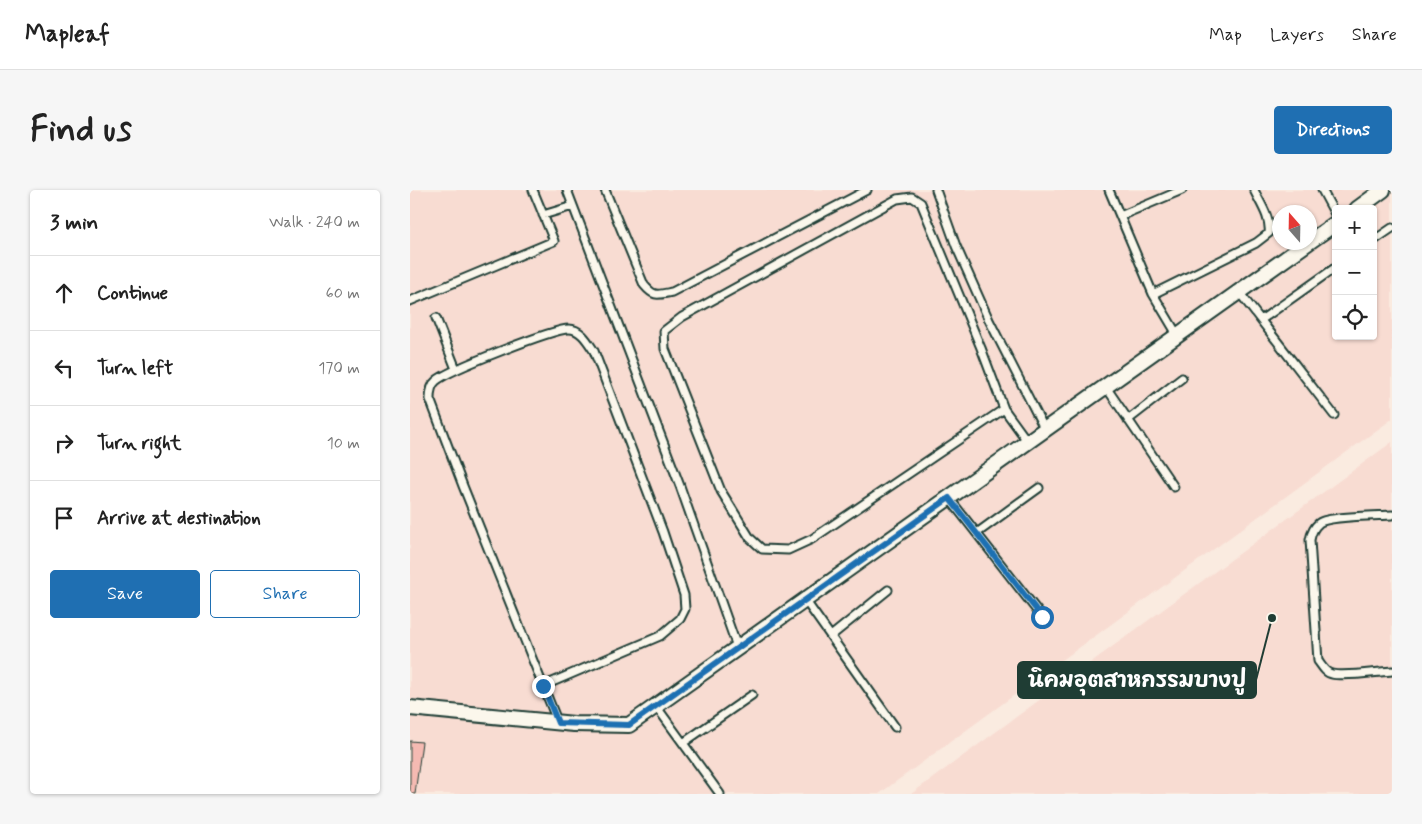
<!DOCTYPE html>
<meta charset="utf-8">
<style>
:root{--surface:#fff;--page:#f6f6f6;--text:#222;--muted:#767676;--line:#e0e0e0;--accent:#1f6fb2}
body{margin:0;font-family:Mynerve,"Playpen Sans Thai",sans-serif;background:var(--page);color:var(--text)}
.controls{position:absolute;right:15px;top:15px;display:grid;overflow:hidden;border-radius:5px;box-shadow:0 1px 4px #0004}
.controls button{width:45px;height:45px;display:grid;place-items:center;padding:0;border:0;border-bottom:1px solid var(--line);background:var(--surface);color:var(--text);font:25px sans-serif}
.compass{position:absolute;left:862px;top:15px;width:45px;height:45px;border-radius:50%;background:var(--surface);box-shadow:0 1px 4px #0004;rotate:340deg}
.stop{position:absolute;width:15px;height:15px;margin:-11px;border:4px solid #1f6fb2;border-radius:50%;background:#fff}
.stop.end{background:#1f6fb2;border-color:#fff;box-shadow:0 1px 5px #0008}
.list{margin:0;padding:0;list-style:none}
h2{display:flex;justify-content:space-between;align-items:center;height:65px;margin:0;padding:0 20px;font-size:21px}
h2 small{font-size:16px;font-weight:400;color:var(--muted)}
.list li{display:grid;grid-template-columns:32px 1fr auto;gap:15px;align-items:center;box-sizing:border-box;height:75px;padding:0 20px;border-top:1px solid var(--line)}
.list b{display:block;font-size:19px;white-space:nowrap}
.list em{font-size:16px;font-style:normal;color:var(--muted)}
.actions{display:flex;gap:10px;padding:15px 20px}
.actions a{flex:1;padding:11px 0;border:1px solid var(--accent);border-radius:5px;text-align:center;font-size:18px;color:var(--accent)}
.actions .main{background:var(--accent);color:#fff}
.icon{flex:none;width:28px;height:28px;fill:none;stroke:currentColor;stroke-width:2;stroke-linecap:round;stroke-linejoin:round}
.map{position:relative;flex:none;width:982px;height:604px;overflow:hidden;border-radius:5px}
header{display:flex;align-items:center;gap:30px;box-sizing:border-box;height:70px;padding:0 25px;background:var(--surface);border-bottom:1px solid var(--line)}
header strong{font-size:24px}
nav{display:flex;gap:28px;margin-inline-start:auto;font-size:18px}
.intro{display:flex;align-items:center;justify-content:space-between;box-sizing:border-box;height:120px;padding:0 30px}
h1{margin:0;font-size:35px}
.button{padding:12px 22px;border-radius:5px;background:var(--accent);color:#fff;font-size:18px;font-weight:700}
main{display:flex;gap:30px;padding:0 30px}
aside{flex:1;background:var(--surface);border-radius:5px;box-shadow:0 1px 4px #0004}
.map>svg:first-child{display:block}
</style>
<header>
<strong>Mapleaf</strong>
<nav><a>Map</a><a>Layers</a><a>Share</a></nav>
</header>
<div class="intro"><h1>Find us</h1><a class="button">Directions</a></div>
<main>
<aside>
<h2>3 min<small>Walk · 240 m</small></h2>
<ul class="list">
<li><svg class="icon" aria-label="ahead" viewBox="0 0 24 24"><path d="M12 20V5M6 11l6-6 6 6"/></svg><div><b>Continue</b></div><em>60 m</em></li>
<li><svg class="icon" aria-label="left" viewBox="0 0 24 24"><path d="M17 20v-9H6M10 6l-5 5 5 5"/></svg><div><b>Turn left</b></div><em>170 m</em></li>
<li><svg class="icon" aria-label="right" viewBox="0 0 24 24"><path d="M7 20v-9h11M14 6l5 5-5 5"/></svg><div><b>Turn right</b></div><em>10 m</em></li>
<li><svg class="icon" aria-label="arrive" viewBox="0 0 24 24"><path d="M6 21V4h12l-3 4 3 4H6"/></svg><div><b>Arrive at destination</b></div></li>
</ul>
<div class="actions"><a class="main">Save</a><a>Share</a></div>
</aside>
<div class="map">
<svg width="982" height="604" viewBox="0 0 982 604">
<rect width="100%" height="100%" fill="#faebe0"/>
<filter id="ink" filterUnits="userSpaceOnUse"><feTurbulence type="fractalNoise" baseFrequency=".02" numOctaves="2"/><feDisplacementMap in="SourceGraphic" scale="10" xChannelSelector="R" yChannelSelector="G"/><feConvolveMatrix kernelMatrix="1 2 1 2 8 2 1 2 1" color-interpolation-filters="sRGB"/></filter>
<g filter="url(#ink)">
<!-- built -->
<path fill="#f8dcd2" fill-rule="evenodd" d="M0 0H982V229L469 604H0ZM926 19H963V146H926ZM869 22H899V52H869Z
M982 252V604H501Z"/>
<!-- building -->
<path fill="#f5bab2" stroke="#1f3d34" d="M0 551 12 552 5 604H0Z"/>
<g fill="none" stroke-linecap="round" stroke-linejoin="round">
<defs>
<path id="service" d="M157 0 270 296 327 457
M195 0 234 95C244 107 247 105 262 102L457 0
M526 0 546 56 579 130 635 240
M699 0 710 26
M912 0 926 26
M502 7 511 13 571 158 594 219 402 349 378 360 352 359 340 348 311 301 255 159 254 141 272 127 487 9Z
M133 25 163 16
M963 51 982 38
M829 102 924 225
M743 104 846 53 859 43C861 28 850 13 844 0
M0 111 144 51 123 0
M26 128 46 179
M851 130 926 77
M768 146 743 104 710 26 772 0
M696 197 764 297
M594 219 618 252
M718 230 772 188
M539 308 632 427
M982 325C967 326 918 326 909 333 903 338 901 344 900 350L908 471C912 476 915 483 922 484 934 487 968 482 982 481
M567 343 629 298
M395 410 485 537
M421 446 478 400
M133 496 250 446 270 429 275 419 274 405 253 342 184 161C178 152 171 139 159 139 143 139 38 180 26 191 21 195 20 202 20 209L53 296 148 533
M246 516 310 604
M273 553 342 505"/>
<path id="minor" d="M947 19 973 0
M899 52 926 33
M0 518 164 534 219 535 899 52"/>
</defs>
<!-- service casing -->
<use href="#service" stroke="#1f3d34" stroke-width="11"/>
<!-- minor casing -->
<use href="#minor" stroke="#1f3d34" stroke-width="18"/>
<!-- service -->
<use href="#service" stroke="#fbf7ec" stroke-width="7"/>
<!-- minor -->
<use href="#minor" stroke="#fbf7ec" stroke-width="14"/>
</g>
</g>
<g fill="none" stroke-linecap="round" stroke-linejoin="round" filter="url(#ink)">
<!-- route -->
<path stroke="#1f6fb2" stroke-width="6" d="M133 496 148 533 219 535 539 308 632 427"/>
</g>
<!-- callouts -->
<path fill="none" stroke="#1f3d34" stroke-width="2" d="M862 428L846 490"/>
<circle fill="#1f3d34" stroke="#fbf7ec" stroke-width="2" cx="862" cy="428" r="5"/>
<rect fill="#1f3d34" stroke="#1f3d34" stroke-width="2" x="608" y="472" width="238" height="36" rx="5"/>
<g font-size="21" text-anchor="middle" font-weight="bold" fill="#fff">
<text x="727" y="497">นิคมอุตสาหกรรมบางปู</text>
</g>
</svg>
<div class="controls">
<button>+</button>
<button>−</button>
<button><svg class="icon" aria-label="locate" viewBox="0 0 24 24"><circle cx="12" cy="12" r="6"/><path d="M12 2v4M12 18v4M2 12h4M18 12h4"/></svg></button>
</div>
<svg class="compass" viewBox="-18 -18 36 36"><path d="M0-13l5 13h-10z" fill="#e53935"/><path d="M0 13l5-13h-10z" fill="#767676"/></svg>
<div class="stop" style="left:632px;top:427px"></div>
<div class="stop end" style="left:133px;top:496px"></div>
</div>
</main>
